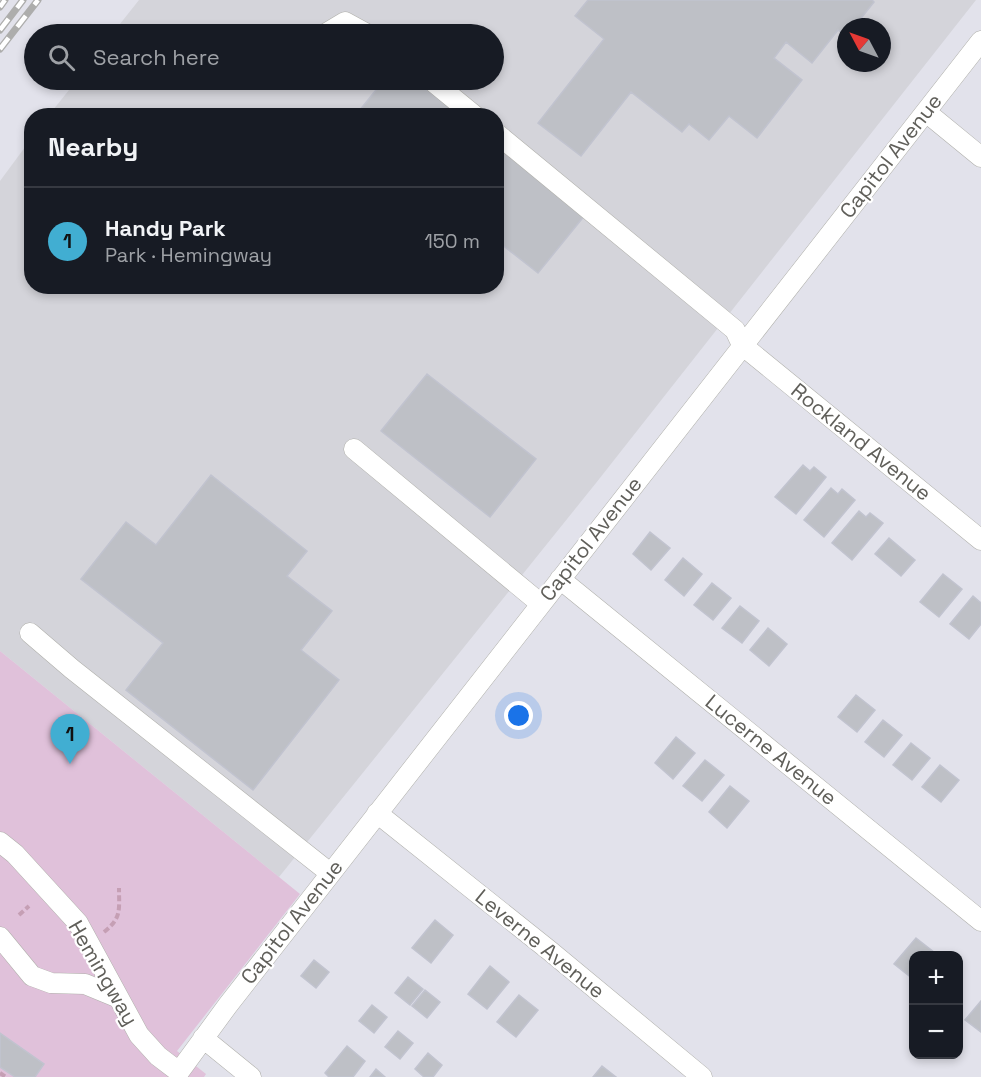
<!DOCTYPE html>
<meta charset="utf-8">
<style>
:root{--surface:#171b24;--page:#20242c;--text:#f1f3f6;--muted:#9ea1a6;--line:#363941;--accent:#41aed2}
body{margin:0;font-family:"Space Grotesk",sans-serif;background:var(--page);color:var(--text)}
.controls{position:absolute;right:18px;bottom:18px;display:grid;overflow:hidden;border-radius:12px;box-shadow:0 3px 9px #0003}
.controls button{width:54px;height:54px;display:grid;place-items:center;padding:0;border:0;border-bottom:2px solid var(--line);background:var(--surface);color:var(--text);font:30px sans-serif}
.compass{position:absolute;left:837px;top:18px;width:54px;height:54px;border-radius:50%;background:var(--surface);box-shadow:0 3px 9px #0003;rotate:311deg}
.you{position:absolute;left:519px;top:716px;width:21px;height:21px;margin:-15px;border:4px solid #fff;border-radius:50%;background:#1a73e8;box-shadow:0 0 0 9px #1a73e833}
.badge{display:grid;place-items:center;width:39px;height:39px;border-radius:50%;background:var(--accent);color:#111;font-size:20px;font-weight:700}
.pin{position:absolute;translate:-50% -50px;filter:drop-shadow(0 2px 3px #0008)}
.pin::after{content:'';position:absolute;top:32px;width:21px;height:18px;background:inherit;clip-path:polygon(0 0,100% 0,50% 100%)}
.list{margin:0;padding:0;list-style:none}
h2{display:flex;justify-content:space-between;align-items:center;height:78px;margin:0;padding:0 24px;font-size:26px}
h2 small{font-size:20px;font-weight:400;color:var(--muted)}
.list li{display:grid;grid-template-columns:39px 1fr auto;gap:18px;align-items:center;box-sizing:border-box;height:108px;padding:0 24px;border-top:2px solid var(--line)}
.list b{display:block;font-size:22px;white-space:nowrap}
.list p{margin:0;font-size:20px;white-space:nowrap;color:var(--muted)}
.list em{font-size:20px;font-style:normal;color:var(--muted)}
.icon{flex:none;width:33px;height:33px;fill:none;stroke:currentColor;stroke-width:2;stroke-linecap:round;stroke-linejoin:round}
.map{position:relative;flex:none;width:981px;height:1077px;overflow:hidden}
.search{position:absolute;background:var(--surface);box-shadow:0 3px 9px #0003;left:24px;top:24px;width:480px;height:66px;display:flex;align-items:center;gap:15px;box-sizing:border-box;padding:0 21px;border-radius:33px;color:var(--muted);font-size:22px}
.panel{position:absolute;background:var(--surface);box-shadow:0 3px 9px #0003;left:24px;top:108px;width:480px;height:186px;border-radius:24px}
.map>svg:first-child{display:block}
</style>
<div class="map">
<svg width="981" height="1077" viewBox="0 0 981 1077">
<rect width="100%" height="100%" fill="#e2e2eb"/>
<!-- industrial -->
<path fill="#d4d4da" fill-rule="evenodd" d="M139 0H976L596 483 279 877 0 651V181L31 139 32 286H496V116L49 115 77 80H494V34H112ZM846 27H882V63H846Z"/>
<!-- green -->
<path fill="#e0c1da" d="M0 651 300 894 177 1051 206 1074 204 1077H0Z"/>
<!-- building -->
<path fill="#bec0c6" stroke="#c1c3cf" stroke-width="1.5" d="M588 0H872L874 2 854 27H846V36L838 30 812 63 786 42 774 58 802 80 757 138 729 116 709 140 689 124 682 132 631 92 581 156 538 123 604 39 575 16Z
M384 80H414L460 116H355Z
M496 145 585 215 538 273 496 240Z
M427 374 536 459 490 517 381 431Z
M803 465 810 471 814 467 826 477 796 514 775 497Z
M211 475 307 551 287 576 332 611 301 650 339 680 253 790 126 690 163 643 81 579 126 522 156 545Z
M831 488 838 494 842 489 855 500 824 537 804 520Z
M859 511 866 517 870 513 883 523 852 560 832 543Z
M650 532 670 548 651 570 633 554Z
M889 538 915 560 901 576 875 554Z
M683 558 702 574 684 596 665 580Z
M943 574 962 589 939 617 920 602Z
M712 583 731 598 713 620 694 605Z
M973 596 981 603V624L969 639 950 624Z
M740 606 759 621 742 643 722 628Z
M768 628 787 644 769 666 750 650Z
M856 695 875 710 857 732 838 717Z
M883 720 902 735 884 757 865 742Z
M676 737 695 753 673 779 655 763Z
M911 743 930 758 912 780 893 765Z
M705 760 724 775 702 801 683 786Z
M940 765 959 780 941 802 922 787Z
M730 786 749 801 727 828 709 812Z
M435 920 453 935 431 963 412 948Z
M916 938 935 953 933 956H914L913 979 894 964Z
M314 960 329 972 316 988 301 976Z
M490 966 509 982 487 1009 468 994Z
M408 977 423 989 410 1005 395 993Z
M425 990 440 1002 427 1018 412 1006Z
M519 995 538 1010 516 1037 497 1022Z
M981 1001V1032L965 1020Z
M372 1005 387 1017 374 1033 359 1021Z
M398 1031 413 1043 400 1059 385 1047Z
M0 1033 44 1064 35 1077H15L0 1067Z
M347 1046 365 1061 353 1077H329L325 1073Z
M428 1053 442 1065 433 1077H424L415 1069Z
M602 1066 616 1077H593Z
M376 1069 385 1077H370Z"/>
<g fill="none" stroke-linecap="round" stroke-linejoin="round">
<defs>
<path id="minor" d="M325 34 345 22 367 34
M431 80 475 116
M926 112 981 157
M496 133 735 330 742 345 981 540
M354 449 541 604
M560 579 981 921
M30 633 72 669 330 873
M377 813 550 951 702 1077
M0 842 15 854 78 923 139 1035 158 1056 179 1072 228 1005 981 41
M0 937 32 976 51 983 85 984 119 998
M203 1038 251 1077"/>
</defs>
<!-- minor casing -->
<use href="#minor" stroke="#b0b0ab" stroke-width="21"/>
<!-- path -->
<path stroke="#c59fb4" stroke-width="4" stroke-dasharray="6 3" stroke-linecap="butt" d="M19 915 29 906
M104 932C122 918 119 909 119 888
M0 1073 6 1077"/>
<!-- minor -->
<use href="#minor" stroke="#fff" stroke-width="20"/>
<defs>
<path id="rail" d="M0 7 5 0
M0 30 23 0
M0 49 38 0"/>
</defs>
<!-- rail casing -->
<use href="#rail" stroke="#adadac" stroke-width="7"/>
<!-- rail -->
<use href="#rail" stroke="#fff" stroke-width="4.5" stroke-dasharray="14" stroke-linecap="butt"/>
</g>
<g text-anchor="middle" stroke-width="4.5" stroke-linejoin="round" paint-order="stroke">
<!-- street labels -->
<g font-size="21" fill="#605f5a" stroke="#fff">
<text transform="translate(891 156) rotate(-52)" y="7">Capitol Avenue</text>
<text transform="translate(861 442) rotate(39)" y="7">Rockland Avenue</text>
<text transform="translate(591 539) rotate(-52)" y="7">Capitol Avenue</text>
<text transform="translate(771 750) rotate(39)" y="7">Lucerne Avenue</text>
<text transform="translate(292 922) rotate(-52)" y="7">Capitol Avenue</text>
<text transform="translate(540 944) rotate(39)" y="7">Leverne Avenue</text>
<text transform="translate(103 973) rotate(60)" y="7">Hemingway</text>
</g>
</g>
</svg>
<div class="controls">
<button>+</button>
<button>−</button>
</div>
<svg class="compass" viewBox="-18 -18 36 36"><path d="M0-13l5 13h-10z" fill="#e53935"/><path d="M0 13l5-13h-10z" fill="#9ea1a6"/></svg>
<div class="you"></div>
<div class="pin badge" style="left:70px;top:764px">1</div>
<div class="search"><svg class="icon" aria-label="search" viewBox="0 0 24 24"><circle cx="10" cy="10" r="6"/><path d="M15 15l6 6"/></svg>Search here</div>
<section class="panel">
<h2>Nearby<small></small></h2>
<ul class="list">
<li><span class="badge">1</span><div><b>Handy Park</b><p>Park · Hemingway</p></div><em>150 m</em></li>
</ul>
</section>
</div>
